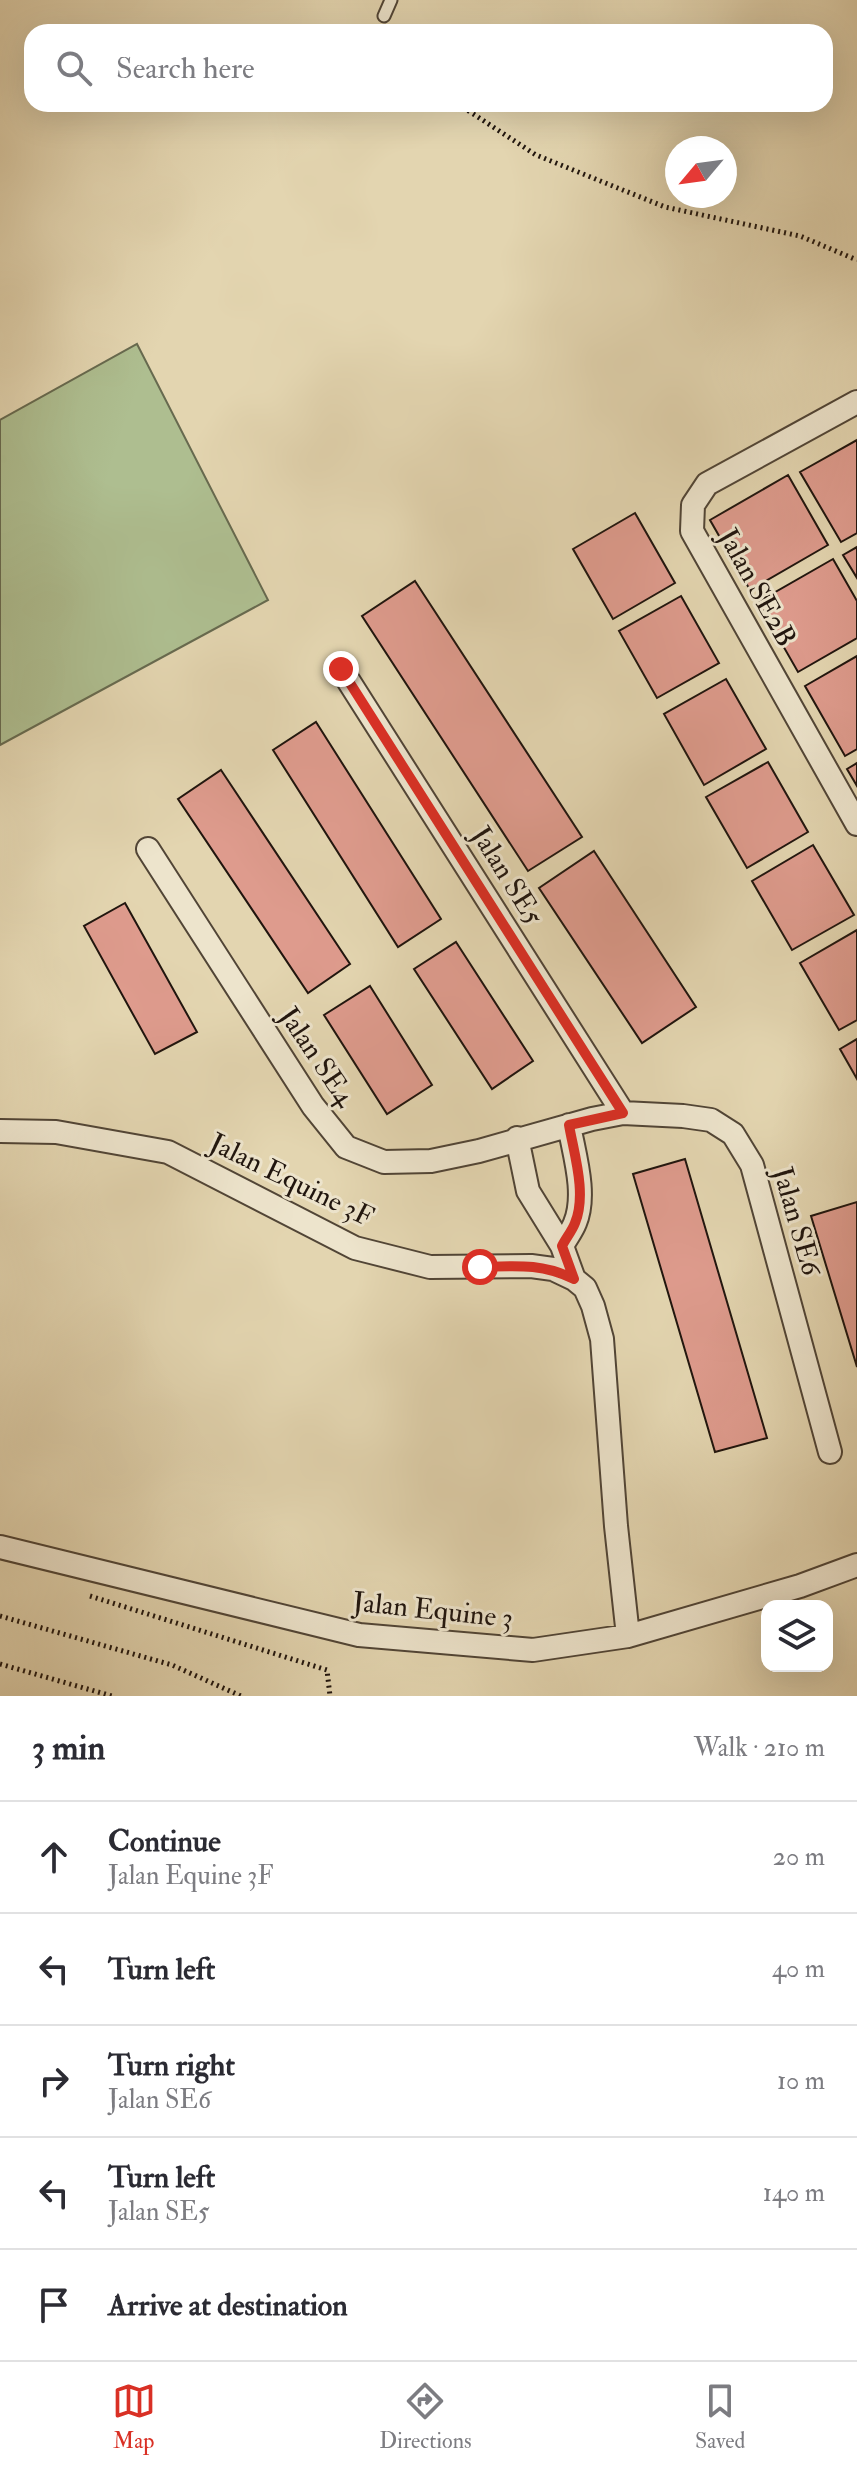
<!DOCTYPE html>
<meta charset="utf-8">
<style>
:root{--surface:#fff;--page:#f2f2f3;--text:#2b2b33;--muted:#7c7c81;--line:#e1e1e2;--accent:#d93025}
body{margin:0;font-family:"IM FELL Double Pica",serif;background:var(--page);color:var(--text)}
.controls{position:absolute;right:24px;bottom:24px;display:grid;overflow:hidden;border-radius:16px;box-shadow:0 8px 32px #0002}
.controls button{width:72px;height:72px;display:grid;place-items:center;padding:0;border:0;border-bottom:2px solid var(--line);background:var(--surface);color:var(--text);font:40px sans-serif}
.compass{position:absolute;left:665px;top:136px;width:72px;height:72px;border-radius:50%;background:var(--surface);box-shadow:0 8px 32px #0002;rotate:241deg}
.stop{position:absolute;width:24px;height:24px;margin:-18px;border:6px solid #d93025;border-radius:50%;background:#fff}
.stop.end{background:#d93025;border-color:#fff;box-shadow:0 2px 8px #0008}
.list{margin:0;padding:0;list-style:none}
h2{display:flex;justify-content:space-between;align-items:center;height:104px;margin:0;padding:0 32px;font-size:34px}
h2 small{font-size:26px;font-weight:400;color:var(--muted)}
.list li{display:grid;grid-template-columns:52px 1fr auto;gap:24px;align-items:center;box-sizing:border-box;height:112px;padding:0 32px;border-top:2px solid var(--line)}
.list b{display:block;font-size:30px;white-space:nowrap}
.list p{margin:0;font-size:26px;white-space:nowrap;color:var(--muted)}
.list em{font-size:26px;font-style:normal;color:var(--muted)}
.icon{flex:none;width:44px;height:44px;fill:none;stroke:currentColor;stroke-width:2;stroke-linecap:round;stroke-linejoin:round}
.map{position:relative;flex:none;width:857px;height:1696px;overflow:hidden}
.search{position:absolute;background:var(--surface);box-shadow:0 8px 32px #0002;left:24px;right:24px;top:24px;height:88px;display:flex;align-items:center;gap:20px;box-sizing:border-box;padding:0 28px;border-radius:24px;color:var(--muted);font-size:30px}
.sheet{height:664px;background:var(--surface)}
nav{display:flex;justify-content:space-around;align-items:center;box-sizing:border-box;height:112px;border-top:2px solid var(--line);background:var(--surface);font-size:22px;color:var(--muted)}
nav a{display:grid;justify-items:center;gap:4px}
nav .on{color:var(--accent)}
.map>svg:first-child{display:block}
</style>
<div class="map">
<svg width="857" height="1696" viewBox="0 0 857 1696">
<rect width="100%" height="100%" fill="#e3d5b0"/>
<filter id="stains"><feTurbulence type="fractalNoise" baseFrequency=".0025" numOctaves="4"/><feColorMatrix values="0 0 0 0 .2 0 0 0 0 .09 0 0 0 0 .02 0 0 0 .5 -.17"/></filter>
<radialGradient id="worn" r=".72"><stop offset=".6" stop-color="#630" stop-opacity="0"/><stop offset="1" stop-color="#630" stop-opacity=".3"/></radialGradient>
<!-- green -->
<path fill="#aebe90" stroke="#676a4f" stroke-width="2" d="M137 344 268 600 0 745V420Z"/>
<!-- building -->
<path fill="#de9b8d" stroke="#20150e" stroke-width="2" d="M857 440V533L841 542 800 472Z
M788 475 828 545 750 590 710 520Z
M635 513 675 583 613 619 573 549Z
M857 547V578L843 555Z
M833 559 857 601V638L798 672 758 602Z
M415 581 582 837 528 871 362 616Z
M681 596 719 663 657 698 619 631Z
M857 656V749L845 756 805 686Z
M726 679 766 749 704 785 664 714Z
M316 722 441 919 398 947 273 750Z
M768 762 808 832 747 868 706 797Z
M857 763V786L847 769Z
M221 770 350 964 308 993 178 799Z
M813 845 854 915 792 950 752 881Z
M594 851 696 1007 642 1043 539 888Z
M125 903 197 1032 155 1054 84 926Z
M857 930V1020L839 1030 800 963Z
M456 942 533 1061 492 1089 414 969Z
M370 986 432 1085 387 1114 324 1015Z
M857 1039V1079L840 1049Z
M685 1159 767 1438 715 1452 633 1174Z
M857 1202V1367L811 1216Z"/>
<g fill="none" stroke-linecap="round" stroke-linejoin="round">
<defs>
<path id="lane" d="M384 16 391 0"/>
<path id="street" d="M857 402 707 484 693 505 692 531 857 824
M341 669 623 1113
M148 849 313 1106 346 1147 384 1162 431 1161 479 1151 592 1119 623 1113 683 1116 711 1120 733 1134 752 1165 830 1452
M0 1131 56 1132 168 1152 355 1248 430 1267 531 1266 553 1269 574 1279 585 1288 593 1306 602 1339 616 1526 628 1636
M517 1138 528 1191 562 1246 574 1279
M562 1246C566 1238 572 1231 575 1223 587 1194 574 1154 569 1125
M0 1547 359 1635 533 1650 628 1636 800 1586 857 1565"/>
</defs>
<!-- lane casing -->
<use href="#lane" stroke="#514536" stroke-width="15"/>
<!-- street casing -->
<use href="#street" stroke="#514536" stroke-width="26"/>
<!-- path -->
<path stroke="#20150e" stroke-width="5" stroke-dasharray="2 4" stroke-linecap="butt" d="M458 104 536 155 665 207 800 236 857 260
M90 1596 327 1670 330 1696
M0 1616 172 1665 241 1696
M0 1664 112 1696"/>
<!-- lane -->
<use href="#lane" stroke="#ede4cc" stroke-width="11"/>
<!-- street -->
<use href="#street" stroke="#ede4cc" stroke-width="22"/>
</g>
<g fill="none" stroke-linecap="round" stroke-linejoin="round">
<!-- route -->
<path stroke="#d93025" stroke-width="10" d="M341 669 623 1113 569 1125C574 1154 587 1194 575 1223 572 1231 566 1238 562 1246L574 1279C541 1263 516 1266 480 1267"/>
</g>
<g text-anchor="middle" stroke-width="6" stroke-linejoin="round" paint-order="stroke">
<!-- street labels -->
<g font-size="28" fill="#20150e" stroke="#ede4cc">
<text transform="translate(758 587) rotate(61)" y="10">Jalan SE2B</text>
<text transform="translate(508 875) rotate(58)" y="10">Jalan SE5</text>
<text transform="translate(318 1056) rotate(56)" y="10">Jalan SE4</text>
<text transform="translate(292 1179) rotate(26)" y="10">Jalan Equine 3F</text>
<text transform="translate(798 1221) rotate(74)" y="10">Jalan SE6</text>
<text transform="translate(433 1609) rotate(6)" y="10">Jalan Equine 3</text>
</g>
</g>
<rect width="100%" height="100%" filter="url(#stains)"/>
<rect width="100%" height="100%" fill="url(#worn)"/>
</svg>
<div class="controls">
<button><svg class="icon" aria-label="layers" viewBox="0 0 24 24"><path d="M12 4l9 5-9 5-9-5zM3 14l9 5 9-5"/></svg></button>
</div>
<svg class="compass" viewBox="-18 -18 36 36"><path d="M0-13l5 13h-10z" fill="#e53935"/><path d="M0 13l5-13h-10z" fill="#7c7c81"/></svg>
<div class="stop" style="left:480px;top:1267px"></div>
<div class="stop end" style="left:341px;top:669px"></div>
<div class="search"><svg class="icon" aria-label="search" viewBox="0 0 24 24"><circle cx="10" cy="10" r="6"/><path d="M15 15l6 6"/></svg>Search here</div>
</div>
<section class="sheet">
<h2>3 min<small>Walk · 210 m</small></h2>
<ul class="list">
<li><svg class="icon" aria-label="ahead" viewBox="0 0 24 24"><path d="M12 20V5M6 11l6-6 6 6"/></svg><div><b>Continue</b><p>Jalan Equine 3F</p></div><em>20 m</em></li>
<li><svg class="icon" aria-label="left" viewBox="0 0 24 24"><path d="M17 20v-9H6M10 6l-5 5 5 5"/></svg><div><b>Turn left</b></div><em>40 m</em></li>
<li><svg class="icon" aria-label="right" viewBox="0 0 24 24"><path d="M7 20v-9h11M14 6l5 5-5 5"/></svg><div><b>Turn right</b><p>Jalan SE6</p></div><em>10 m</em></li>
<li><svg class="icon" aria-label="left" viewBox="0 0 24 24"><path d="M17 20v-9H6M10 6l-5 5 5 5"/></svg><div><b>Turn left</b><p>Jalan SE5</p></div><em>140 m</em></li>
<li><svg class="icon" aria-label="arrive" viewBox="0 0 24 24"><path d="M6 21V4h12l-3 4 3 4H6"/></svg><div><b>Arrive at destination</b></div></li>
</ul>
</section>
<nav>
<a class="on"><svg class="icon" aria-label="map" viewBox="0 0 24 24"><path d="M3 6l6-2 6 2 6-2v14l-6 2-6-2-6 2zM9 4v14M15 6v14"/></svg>Map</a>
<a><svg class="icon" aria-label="directions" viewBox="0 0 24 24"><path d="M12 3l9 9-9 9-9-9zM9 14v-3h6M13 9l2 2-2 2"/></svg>Directions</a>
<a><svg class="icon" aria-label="saved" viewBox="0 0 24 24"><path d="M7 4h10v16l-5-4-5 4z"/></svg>Saved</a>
</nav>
